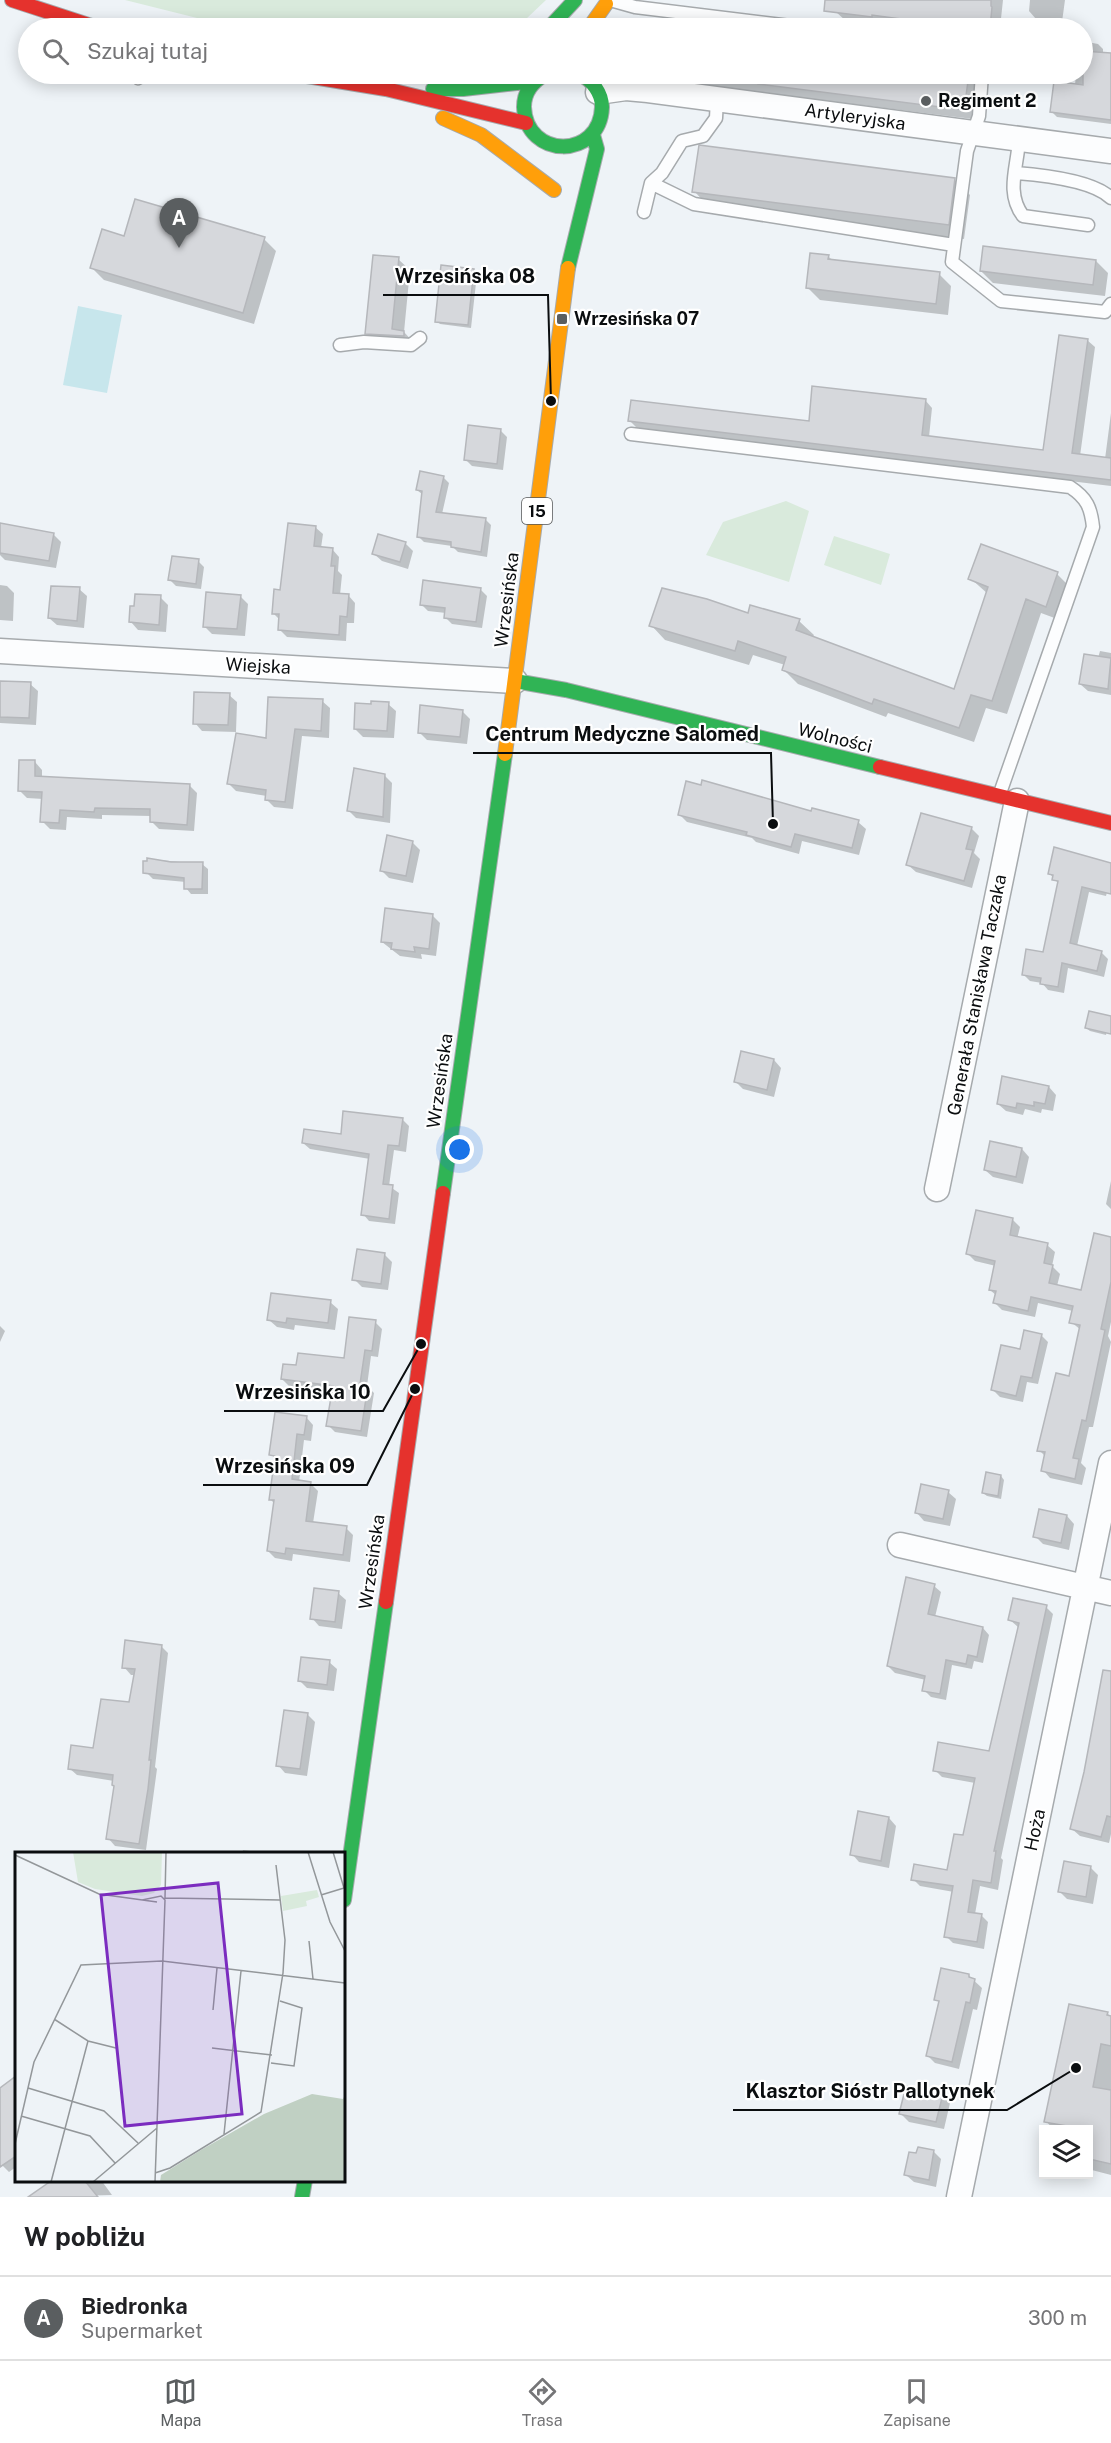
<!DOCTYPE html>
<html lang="pl">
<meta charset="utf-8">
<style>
:root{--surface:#fff;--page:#f2f2f2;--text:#202124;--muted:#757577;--line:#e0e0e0;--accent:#5a5e60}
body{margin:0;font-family:"Public Sans",sans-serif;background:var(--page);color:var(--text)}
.controls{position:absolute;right:18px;bottom:18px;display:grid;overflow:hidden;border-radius:0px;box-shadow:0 3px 15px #0003}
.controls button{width:54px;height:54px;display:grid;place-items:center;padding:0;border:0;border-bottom:2px solid var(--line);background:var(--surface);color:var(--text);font:30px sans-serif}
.you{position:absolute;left:460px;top:1150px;width:21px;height:21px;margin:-15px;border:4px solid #fff;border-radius:50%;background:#1a73e8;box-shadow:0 0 0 9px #1a73e833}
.badge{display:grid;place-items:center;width:39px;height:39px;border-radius:50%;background:var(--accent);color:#fff;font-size:20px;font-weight:700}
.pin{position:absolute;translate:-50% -50px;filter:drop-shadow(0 2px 3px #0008)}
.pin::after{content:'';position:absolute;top:32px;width:21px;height:18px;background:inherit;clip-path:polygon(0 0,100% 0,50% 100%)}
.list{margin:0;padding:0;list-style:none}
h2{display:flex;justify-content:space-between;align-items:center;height:78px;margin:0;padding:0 24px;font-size:26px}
h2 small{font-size:20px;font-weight:400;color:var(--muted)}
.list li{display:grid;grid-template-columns:39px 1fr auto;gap:18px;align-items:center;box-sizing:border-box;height:84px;padding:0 24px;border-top:2px solid var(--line)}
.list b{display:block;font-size:22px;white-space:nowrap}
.list p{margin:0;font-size:20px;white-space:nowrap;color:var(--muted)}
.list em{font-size:20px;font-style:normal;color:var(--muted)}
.icon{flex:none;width:33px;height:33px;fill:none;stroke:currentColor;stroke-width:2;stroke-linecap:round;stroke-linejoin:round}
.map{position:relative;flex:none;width:1111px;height:2197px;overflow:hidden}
.search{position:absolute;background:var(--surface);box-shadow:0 3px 15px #0003;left:18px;right:18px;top:18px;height:66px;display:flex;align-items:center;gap:15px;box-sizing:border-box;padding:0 21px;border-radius:33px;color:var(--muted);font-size:22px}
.sheet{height:162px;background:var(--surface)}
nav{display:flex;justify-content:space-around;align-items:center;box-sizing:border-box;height:84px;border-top:2px solid var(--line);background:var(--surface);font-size:16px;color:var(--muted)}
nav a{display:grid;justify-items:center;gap:3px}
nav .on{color:var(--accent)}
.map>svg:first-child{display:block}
</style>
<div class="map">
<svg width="1111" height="2197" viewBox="0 0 1111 2197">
<rect width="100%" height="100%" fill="#eef3f7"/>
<!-- green -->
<path fill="#d9eadc" d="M125 0H546L526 19 510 28H237Z
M786 501 809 511 789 582 706 555 723 522Z
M834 536 890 554 881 585 824 565Z"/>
<!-- water -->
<path fill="#c7e6ec" d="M78 306 122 315 107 393 63 385Z"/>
<!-- shadow -->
<path fill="#0003" d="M838 0H1003L1000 28H911L846 21 836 12Z
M1030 0H1065L1062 22 1036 19 1029 11Z
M646 21 703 28H645Z
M1082 41 1098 44 1103 49V53L1111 54V124L1057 117 1052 112 1075 85 1076 74H1082Z
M645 74H979L973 119 650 79Z
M954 179 970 195 964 239 709 207 694 191Z
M125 237 264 239 276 251 254 324 104 280 92 268Z
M828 256 833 261 939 274 951 286 948 315 820 300 808 288Z
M398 259 410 270 404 332 415 344 378 345 367 333Z
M1096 261 1108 273 1105 296 993 283 981 271Z
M473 271 477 274 471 328 440 324 437 321Z
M1087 340 1095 347 1080 456 1105 459 1111 413V486L637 428 630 421 810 423 925 400 932 408 929 437 1044 451Z
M500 430 507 437 503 470 472 466 466 460Z
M443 477 449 483 442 514 485 519 491 525 487 557 458 552 452 546 424 542 418 536 423 495 417 490Z
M315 527 323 534 321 548 332 549 339 557 338 571 342 575 340 595H348L355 603 354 623H347L346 641 287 637 279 629 280 620 273 613 282 591Z
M53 534 61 542 56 568 5 560 0 555V536Z
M405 543 413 551 408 569 382 561 374 554Z
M198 561 204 567 201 589 176 586 170 580Z
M1057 574 1071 588 1060 620 1041 613 1007 714 986 708 974 742 888 713 886 717 798 684 783 669 785 665 753 655 749 665 665 640 651 625 749 615 751 607 799 621 814 635 812 638 955 691 988 594 970 578Z
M0 585 7 586 14 593 13 621 0 620Z
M79 589 87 596 84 628 57 625 49 618Z
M480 589 487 596 482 628 452 624 445 617 446 613 428 611 422 605Z
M160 597 168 605 166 632 138 630 131 622Z
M241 597 248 604 245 636 212 634 204 626Z
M1100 651 1111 653V695L1088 691 1080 684 1098 658Z
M0 682 30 684 38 691 36 725 0 723Z
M229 695 237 702 236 732 202 731 195 723Z
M322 701 330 708 329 738 302 736 293 809 274 807 266 799 267 796 236 791 228 783 267 739Z
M388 704 396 711 394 738 363 737 355 729Z
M462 711 470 719 467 744 427 740 419 732Z
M35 762 42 770V778L189 785 197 793 194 831 159 829 151 821V816L102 815V819L67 817 66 830 50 829 42 821 43 799 27 798 20 791Z
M384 775 392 783 390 823 356 818 348 810Z
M812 812 858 822 866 829 859 855 802 841 799 854 756 842 752 838 687 822 680 815Z
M971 828 979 836 974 853 980 859 972 888 916 872 908 865Z
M412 842 420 850 413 883 389 878 381 870Z
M149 859 202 864 208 869V894H191L186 888V882L153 879 147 873Z
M1049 873 1110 880 1106 896 1089 892 1077 946 1101 952 1108 959 1104 977 1068 968 1064 993 1048 990 1042 983 1030 981 1023 974 1044 954 1059 884Z
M432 915 440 923 436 956 421 954 422 959 400 956 382 942Z
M1109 1020 1106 1035 1090 1031 1086 1028Z
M774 1060 781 1068 774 1097 743 1089 736 1082Z
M1049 1087 1056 1095 1053 1111 1042 1109 1041 1113 1025 1109 1023 1115 1006 1111 998 1104Z
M403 1120 409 1126 406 1152 394 1150 389 1186 399 1193 395 1224 369 1221 363 1214 370 1159 310 1149 303 1143Z
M1022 1149 1029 1157 1023 1184 993 1177 985 1170Z
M1111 1181V1209L1106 1204Z
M1013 1220 1020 1227 1017 1239 1047 1245 1055 1252 1052 1266 1060 1274 1057 1286 1083 1292 1111 1239V1322L1108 1336 1111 1342 1093 1427H1089L1081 1463 1086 1468 1082 1485 1050 1478 1043 1470 1046 1457 1039 1450 1070 1378 1081 1330 1071 1322 1073 1311 1038 1303 1035 1317 1002 1310 995 1303 997 1296 990 1290 996 1266 975 1261 968 1254Z
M385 1255 392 1262 388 1290 362 1287 354 1279Z
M330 1302 338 1309 335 1330 295 1325 294 1330 277 1327 269 1320Z
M375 1322 382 1329 378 1357 371 1356 367 1386 374 1393 367 1437 335 1432 328 1425 333 1391 289 1386 282 1379 298 1367 345 1359Z
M0 1326 5 1331 0 1342Z
M1041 1335 1048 1342 1038 1384 1027 1382 1023 1402 1000 1397 993 1390 1021 1350Z
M306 1417 313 1425 311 1441 304 1440 299 1482 310 1483 318 1491 313 1523 346 1528 353 1535 350 1562 293 1554 292 1561 275 1558 268 1551 275 1504 270 1499 276 1460 271 1454Z
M1001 1476 1004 1480 1001 1499 987 1496 983 1493Z
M948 1492 956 1499 950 1526 924 1521 917 1513Z
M1067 1516 1074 1524 1069 1550 1043 1544 1035 1536Z
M934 1586 941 1592 935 1617 983 1628 989 1635 983 1663 974 1661 972 1669 952 1665 946 1700 931 1697 924 1690 926 1680 895 1673 888 1666Z
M338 1593 346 1600 342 1629 319 1626 312 1618Z
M1046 1607 1053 1614 1001 1858 1003 1860 998 1890 980 1886 975 1914 981 1915 988 1922 984 1949 953 1943 946 1936 954 1892 920 1886 913 1879 948 1871 964 1837 975 1783 942 1777 935 1770 990 1753 1019 1628 1010 1620Z
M161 1646 168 1653 155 1767 157 1769 146 1850 115 1846 108 1838 115 1787 114 1781 77 1775 69 1768 95 1750 130 1703 136 1675H131L124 1667Z
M329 1662 337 1669 334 1691 307 1688 300 1681Z
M1111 1681V1834L1109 1843 1080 1836 1072 1829Z
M307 1714 315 1722 307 1776 285 1773 278 1765Z
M889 1818 896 1826 889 1868 859 1862 852 1854Z
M243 1850 272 1854H242Z
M206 1851 230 1854H205Z
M1065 1863 1091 1868 1098 1875 1093 1904 1067 1899 1059 1891Z
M968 1975 982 1988 977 2010 973 2009 959 2069 935 2063 928 2056 940 2003 936 1999Z
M1107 2013 1111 2017V2175L1088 2169V2130H1054L1046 2121Z
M16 2078V2167L9 2172 0 2163V2090Z
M942 2096 950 2103 944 2129 909 2122 901 2114Z
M933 2151 941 2159 936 2187 914 2182 906 2175 918 2155Z
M70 2180H101L112 2195 31 2197 53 2181 61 2188Z"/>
<!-- building -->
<path fill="#d6d8dc" stroke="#b5b7bb" stroke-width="1.5" d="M825 0H991V6L992 7 990 28H968L872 15V17L824 11Z
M1083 51 1111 53V120L1050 112 1054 81 1083 85Z
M759 74H969L964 110 758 84Z
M699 145 955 178 949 225 692 192Z
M135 199 265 237 243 313 90 268 102 229 124 236Z
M983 246 1096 260 1093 285 980 271Z
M810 253 829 255 828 259 940 272 936 304 806 288Z
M373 255 399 257 392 329 404 331V336L365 334Z
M441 265 474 269 468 325 435 322Z
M1059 335 1088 339 1072 453 1111 458V480L628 421 631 400 809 421 812 386 926 399 922 435 1043 450Z
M468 425 501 429 497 464 464 460Z
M420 471 444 476 436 512 486 518 481 552 451 547V542L417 537 422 491 416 490Z
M0 523 54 533 49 561 0 553Z
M288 523 316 526 314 546 333 548 331 566H335L333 593 349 594 347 617 340 616 339 635 278 630 279 614H272L274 589 280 590Z
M378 534 406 542 400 562 372 554Z
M981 544 1058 572 1046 607 1026 599 992 701 971 695 959 728 874 699 872 704 782 670 786 657 738 641 735 651 649 626 662 588 707 599 748 613 750 605 800 619 796 630 954 689 988 587 968 579Z
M172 556 199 559 196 584 168 580Z
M423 580 481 588 476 622 444 618 445 608 420 605Z
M51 586 80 587 77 621 48 618Z
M206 592 241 595 237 629 203 627Z
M135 594 161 595 159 625 129 622 130 606H134Z
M1084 654 1111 658 1108 689 1079 684Z
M0 681 31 682 29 718 0 717Z
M194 692 230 693 228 725 193 724Z
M268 697 323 699 321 731 295 729 285 802 265 800 266 790 227 784 236 733 266 738Z
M371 701 389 702 387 731 354 729 355 703 371 704Z
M420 705 463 710 460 737 418 733Z
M19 760H35V776L190 784 187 825 150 822V809L95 808 94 812 60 810 59 823 40 822 42 792 18 791Z
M354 768 385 774 383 817 347 811Z
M702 780 811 811 812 808 859 820 852 848 795 834 791 847 746 835 747 832 678 815 686 781 701 785Z
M921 813 972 827 966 849 973 850 964 881 906 865Z
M387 835 413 841 406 876 380 871Z
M1054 847 1111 863V894L1082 887 1070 943 1102 951 1097 971 1062 963 1058 987 1040 984 1041 978 1022 975 1026 949 1043 952 1058 881 1052 880 1053 875 1048 874Z
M147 858 171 862H203L202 889H184V878L143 873V861H147Z
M385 908 433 914 429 949 414 947 415 952 391 949 392 943 381 942Z
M1089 1011 1111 1016V1034L1085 1028Z
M741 1051 774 1059 767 1090 734 1082Z
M1002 1076 1049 1086 1045 1104 1034 1102V1106L1017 1103 1016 1108 997 1104Z
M343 1111 403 1118 399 1146 388 1145 383 1184 393 1185 389 1219 361 1215 369 1154 302 1143 304 1129 341 1134Z
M990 1141 1022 1148 1016 1177 984 1170Z
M976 1210 1013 1218 1010 1235 1048 1243 1044 1263 1053 1265 1049 1283 1081 1290 1094 1233 1111 1237V1282L1101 1329 1105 1330 1086 1421 1082 1420 1073 1458 1079 1459 1075 1479 1041 1471 1045 1452 1037 1451 1056 1373 1069 1376 1080 1325 1069 1323 1073 1306 1031 1297 1028 1311 993 1303 996 1291 989 1290 995 1261 966 1254Z
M357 1249 385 1253 381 1284 352 1280Z
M271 1293 331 1300 328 1323 287 1318 286 1323 267 1320Z
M349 1317 376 1320 372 1351 365 1350 360 1384 368 1385 361 1431 326 1426 333 1386 281 1379 283 1364 296 1365 298 1353 344 1358Z
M1024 1330 1042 1334 1032 1378 1021 1376 1016 1396 991 1390 1001 1345 1020 1349Z
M275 1412 307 1416 304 1435 297 1434 292 1479 311 1482 306 1521 347 1526 343 1555 286 1548 285 1554 267 1551 274 1500H269L275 1456 269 1455Z
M986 1472 1001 1475 998 1496 982 1493Z
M921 1484 949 1490 943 1519 915 1513Z
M1039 1509 1067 1515 1061 1543 1033 1537Z
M906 1577 935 1584 928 1614 983 1627 977 1657 968 1655 966 1664 946 1660 940 1694 922 1691 925 1676 887 1666Z
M314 1588 339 1591 335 1622 310 1619Z
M1013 1598 1047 1605 994 1851H996L991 1883 973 1880 968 1912 982 1914 977 1942 944 1937 953 1886 911 1880 914 1864 947 1870 954 1834 963 1835 975 1778 933 1771 938 1742 989 1751 1019 1623 1008 1620Z
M125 1640 162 1645 149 1760H151L148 1789 139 1844 106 1839 114 1786 112 1785 113 1775 68 1769 71 1745 93 1748 101 1699 129 1702 135 1669 122 1668Z
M301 1657 330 1660 327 1685 298 1681Z
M1103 1670 1111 1671V1817L1107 1816 1101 1837 1070 1829 1084 1772Z
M284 1710 308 1713 300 1769 276 1766Z
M858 1811 889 1817 881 1861 850 1855Z
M1064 1861 1091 1866 1086 1897 1058 1892Z
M941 1968 969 1974V1977L975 1979 970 2003 966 2002 952 2062 926 2056 939 2001 934 2000Z
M1069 2004 1108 2012 1107 2015 1111 2016V2046L1101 2044 1093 2087 1111 2090V2164L1089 2159V2130L1044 2122Z
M16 2076V2156L0 2167V2088Z
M906 2086 943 2094 936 2122 899 2114Z
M918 2147 934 2150 929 2180 904 2175 909 2152 916 2153Z
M51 2181H85L98 2197H28Z"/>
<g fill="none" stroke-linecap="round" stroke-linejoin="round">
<defs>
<path id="lane" d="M610 0 635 7 807 28
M134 74 138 78 145 74
M982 74 979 116 967 151 952 262 1001 301 1105 312 1111 304
M1019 139C1018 166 1005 192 1023 216L1088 225
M1015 173C1041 175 1092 180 1111 198
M651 183 694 204 954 245
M644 212 651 183 662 173 682 141 703 136 716 118 717 99
M340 345 364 342 411 345 420 338
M631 434 1070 487C1087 498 1091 508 1093 527L999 796"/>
<path id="street" d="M598 92 626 88 648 90 1111 151
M0 651 515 681
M937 1189 1017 801
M900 1545 1111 1593
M959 2197 1111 1463"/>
<path id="fast" d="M549 28 575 0
M546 74C533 81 524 92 524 107 526 159 600 160 602 107 602 93 592 80 580 74
M433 89H463L535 81
M568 268 597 149 593 135
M515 681 566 690 880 767
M443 1193 505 754
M344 1900 386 1602
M302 2197 305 2180"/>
<path id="slow" d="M589 28 606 4
M443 118 481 135 554 190
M505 754 568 268"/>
<path id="jam" d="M12 0 98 28
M295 74 386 89 526 123
M880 767 1111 823
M386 1602 443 1193"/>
</defs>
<!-- lane casing -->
<use href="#lane" stroke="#a6aaad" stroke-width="15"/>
<!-- street casing -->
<use href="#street" stroke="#a6aaad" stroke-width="27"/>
<!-- fast casing -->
<use href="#fast" stroke="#a6aaad" stroke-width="16"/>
<!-- slow casing -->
<use href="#slow" stroke="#a6aaad" stroke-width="16"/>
<!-- jam casing -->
<use href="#jam" stroke="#a6aaad" stroke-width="16"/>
<!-- lane -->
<use href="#lane" stroke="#fcfdfe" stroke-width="12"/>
<!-- street -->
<use href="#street" stroke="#fcfdfe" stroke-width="24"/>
<!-- fast -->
<use href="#fast" stroke="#30b455" stroke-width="14"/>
<!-- slow -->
<use href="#slow" stroke="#ff9f0a" stroke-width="14"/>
<!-- jam -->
<use href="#jam" stroke="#e5322d" stroke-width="14"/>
</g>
<!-- markers -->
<g fill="#5a5e60" stroke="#fff" stroke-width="2">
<circle cx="926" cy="101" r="6"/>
<rect x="556" y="313" width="12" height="12" rx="3"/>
</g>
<g text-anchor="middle" stroke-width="4.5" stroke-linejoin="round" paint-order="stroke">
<!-- shield labels -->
<rect fill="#fff" stroke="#545657" stroke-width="1.5" x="522" y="498" width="30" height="26" rx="4.5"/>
<g font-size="16" font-weight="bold" fill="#0a0d0f">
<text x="537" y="517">15</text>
</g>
<!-- poi labels -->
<g font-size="18" font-weight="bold" fill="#0a0d0f" stroke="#fff" text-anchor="start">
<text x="938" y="107">Regiment 2</text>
<text x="574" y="325">Wrzesińska 07</text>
</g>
<!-- street labels -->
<g font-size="18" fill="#0a0d0f" stroke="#fff">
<text transform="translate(855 117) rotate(8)" y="6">Artyleryjska</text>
<text transform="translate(507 600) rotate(-83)" y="6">Wrzesińska</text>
<text transform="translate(258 666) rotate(3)" y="6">Wiejska</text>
<text transform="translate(835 738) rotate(14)" y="6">Wolności</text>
<text transform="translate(977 995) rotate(-79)" y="6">Generała Stanisława Taczaka</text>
<text transform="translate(440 1081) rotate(-82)" y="6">Wrzesińska</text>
<text transform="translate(372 1562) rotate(-82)" y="6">Wrzesińska</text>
<text transform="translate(1035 1830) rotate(-78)" y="6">Hoża</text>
</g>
</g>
<!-- overview -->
<g transform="translate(15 1852)">
<rect width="330" height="330" fill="#eef3f7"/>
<path d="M58 0H147L146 33 139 41 127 44 80 37 63 30ZM302 38 304 45 291 49 292 54 268 59 266 44Z" fill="#d9eadc"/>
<path d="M297 242 328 247 330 243V330H145L146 323 186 298 249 262Z" fill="#c0d0c3"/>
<path fill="none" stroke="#93979a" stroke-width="1.5" d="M151 0 150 46 265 48M293 0 315 70 330 99M318 0 329 36M0 3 84 42 142 50M306 43 329 36M127 48 146 44 150 48 140 330M294 89 298 127M198 158 202 116M39 167 73 189 101 196M197 196 257 203M256 211 279 214 287 156 265 149M13 236 89 259 123 291M6 264 75 284 100 311M209 282 226 119M0 292 19 210 66 113 147 109 330 131M140 321 155 316 246 260 268 121 270 88 261 13M36 330 73 189M78 330 142 276"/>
<path fill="#7b2cbf" fill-opacity="0.15" stroke="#7b2cbf" stroke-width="3" d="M203 31 227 262 110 274 86 43Z"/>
<rect width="330" height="330" fill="none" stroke="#0a0d0f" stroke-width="3"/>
</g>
<!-- callouts -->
<path fill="none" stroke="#0a0d0f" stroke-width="2" d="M551 401L548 295H383M773 824L771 753H473M421 1344L383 1411H224M415 1389L367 1485H203M1076 2068L1007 2110H733"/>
<g fill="#0a0d0f" stroke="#fff" stroke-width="2">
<circle cx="551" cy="401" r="6"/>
<circle cx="773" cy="824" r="6"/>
<circle cx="421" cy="1344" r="6"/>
<circle cx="415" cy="1389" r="6"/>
<circle cx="1076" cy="2068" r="6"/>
</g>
<g font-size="20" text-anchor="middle" font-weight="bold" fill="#0a0d0f" stroke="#fff" stroke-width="4.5" stroke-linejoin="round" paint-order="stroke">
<text x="465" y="283">Wrzesińska 08</text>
<text x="622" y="741">Centrum Medyczne Salomed</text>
<text x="303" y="1399">Wrzesińska 10</text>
<text x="285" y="1473">Wrzesińska 09</text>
<text x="870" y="2098">Klasztor Sióstr Pallotynek</text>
</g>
</svg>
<div class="controls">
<button><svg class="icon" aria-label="layers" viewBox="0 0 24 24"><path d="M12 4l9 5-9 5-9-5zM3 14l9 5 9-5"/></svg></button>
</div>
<div class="you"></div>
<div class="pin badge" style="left:179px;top:248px">A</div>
<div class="search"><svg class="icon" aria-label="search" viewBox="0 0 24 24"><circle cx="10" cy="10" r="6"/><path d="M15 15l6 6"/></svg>Szukaj tutaj</div>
</div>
<section class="sheet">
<h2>W pobliżu<small></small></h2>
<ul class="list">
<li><span class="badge">A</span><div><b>Biedronka</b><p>Supermarket</p></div><em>300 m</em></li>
</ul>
</section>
<nav>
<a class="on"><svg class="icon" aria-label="map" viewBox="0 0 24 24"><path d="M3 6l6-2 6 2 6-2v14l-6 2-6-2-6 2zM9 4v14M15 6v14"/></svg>Mapa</a>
<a><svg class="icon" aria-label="directions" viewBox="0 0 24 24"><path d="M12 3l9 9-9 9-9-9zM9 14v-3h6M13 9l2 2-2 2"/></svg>Trasa</a>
<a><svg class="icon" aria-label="saved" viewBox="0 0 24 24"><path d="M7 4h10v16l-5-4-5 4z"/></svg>Zapisane</a>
</nav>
